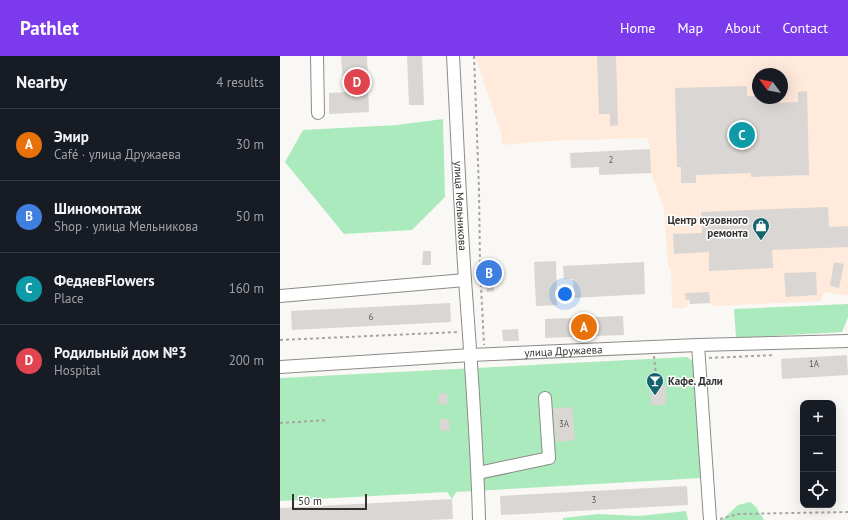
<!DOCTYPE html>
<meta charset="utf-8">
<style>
:root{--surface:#171b24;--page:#242831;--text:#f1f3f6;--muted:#9ea1a6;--line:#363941;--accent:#7c3aed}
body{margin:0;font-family:"PT Sans",sans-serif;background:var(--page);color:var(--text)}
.controls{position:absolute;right:12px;bottom:12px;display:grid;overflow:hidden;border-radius:8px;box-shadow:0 4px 16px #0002}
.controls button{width:36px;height:36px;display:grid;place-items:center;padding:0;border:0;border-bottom:1px solid var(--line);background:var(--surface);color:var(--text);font:20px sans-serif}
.compass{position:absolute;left:472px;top:12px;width:36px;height:36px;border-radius:50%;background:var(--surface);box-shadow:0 4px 16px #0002;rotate:302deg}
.scale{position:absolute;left:12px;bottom:10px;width:75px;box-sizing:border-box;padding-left:4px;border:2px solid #333231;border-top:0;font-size:11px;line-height:14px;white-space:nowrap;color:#333231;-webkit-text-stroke:3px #fff;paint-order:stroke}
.you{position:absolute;left:285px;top:238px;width:14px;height:14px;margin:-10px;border:3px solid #fff;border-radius:50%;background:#1a73e8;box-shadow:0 0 0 6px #1a73e833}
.badge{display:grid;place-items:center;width:26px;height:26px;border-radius:50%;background:var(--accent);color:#fff;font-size:13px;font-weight:700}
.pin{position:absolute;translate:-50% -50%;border:2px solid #fff;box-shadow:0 1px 4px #0006}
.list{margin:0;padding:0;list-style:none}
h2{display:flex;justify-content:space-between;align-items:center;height:52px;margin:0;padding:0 16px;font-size:17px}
h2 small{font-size:13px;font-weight:400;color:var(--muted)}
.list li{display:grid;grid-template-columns:26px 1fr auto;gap:12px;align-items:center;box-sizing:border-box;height:72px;padding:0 16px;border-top:1px solid var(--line)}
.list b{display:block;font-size:15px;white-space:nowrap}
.list p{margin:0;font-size:13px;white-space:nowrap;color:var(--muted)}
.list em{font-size:13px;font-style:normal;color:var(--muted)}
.icon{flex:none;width:22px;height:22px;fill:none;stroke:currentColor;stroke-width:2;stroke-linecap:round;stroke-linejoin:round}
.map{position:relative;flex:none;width:568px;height:464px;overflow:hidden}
header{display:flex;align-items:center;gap:24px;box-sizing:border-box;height:56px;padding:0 20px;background:var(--accent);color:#fff}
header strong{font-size:19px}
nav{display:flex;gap:22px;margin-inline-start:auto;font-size:14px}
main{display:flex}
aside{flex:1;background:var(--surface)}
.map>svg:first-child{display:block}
</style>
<header>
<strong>Pathlet</strong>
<nav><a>Home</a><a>Map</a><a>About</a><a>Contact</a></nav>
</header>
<main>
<aside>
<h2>Nearby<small>4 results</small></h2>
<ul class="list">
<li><span class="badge" style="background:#e8710a">A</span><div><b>Эмир</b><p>Café · улица Дружаева</p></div><em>30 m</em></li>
<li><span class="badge" style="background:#3f7fe0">B</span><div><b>Шиномонтаж</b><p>Shop · улица Мельникова</p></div><em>50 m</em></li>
<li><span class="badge" style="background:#0f9aa8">C</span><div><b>ФедяевFlowers</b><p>Place</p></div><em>160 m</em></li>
<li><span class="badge" style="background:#e0444e">D</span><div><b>Родильный дом №3</b><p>Hospital</p></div><em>200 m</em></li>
</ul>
</aside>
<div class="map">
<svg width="568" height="464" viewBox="0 0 568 464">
<rect width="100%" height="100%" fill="#faf8f4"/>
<!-- industrial -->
<path fill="#ffeadb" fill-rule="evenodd" d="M195 0H568V240L544 236 541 245 435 250 429 247 410 248 404 252H392L391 214 388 211 384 153 371 117 370 93 368 82 267 85 222 89 221 77ZM478 18H502V42H478Z"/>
<!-- green -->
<path fill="#abeabc" d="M163 63 165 141 132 174 64 178 5 106 23 74 117 69Z
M568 248V261L562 276 456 282 454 253Z
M407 301 413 305 414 309 422 422 176 436 172 443 167 436 0 445V322Z
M470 446 476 451 484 464H508H442L458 449Z
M406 455 408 464H283V462L318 458 359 460Z"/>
<!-- building -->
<path fill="#d9d6d3" d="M61 0H87L89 56 49 58V37L68 36V27L63 28Z
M127 0H142L144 49H129Z
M317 0H336L338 69 330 70V58H319Z
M467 30V40H478V42H489V47L518 46V36L527 35 529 119 471 121V117L416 119V127H401V111H397L395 32Z
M370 93 371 117 319 119V111L291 112 290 97Z
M548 151 549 171 568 170V191L492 194 493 212 429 215V196L394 198 393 178 422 177 421 156Z
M143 195H151V209H142Z
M276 205 277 249 256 250 254 206Z
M364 206 365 238 294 242 293 223H284L283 210Z
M554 206 564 208 559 232 550 230Z
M205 213H212L213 221H206Z
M536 216 537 239 506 241 504 217Z
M213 226 214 235 207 236 206 227Z
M429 236 430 247 410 248V244H406L405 237Z
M170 247 171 266 12 274 11 255Z
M343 260 344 279 265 282V263Z
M238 273 239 285H223L222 274Z
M567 299 568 319 502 323 501 303Z
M386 329V349H371L370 330Z
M167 337 168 348 159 349 158 338Z
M292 351 295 384 276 386 273 352Z
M160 363H169L170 374 160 375Z
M407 430 408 449 221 459 220 440Z
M172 443 173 463 147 464H0V452Z"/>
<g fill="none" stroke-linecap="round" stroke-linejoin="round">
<defs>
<g id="minor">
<path d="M37 0 38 57"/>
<path id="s1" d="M173 0C177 75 180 150 185 224 191 304 197 384 199 464"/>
<path d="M0 240 185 224"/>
<path d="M418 289 430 464"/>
<path id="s2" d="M0 311 191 299 418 289 568 285"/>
<path d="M198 417 269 402 265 342"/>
</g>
</defs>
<!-- minor casing -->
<use href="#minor" stroke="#8c8b87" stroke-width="14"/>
<!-- path -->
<path stroke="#a7a5a2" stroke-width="2" stroke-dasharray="3 3" stroke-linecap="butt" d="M194 0 199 133 200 210 204 289
M0 284 179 276
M374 300 377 329
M429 302 495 299
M0 367 48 364
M440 463 458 458 568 456"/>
<!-- minor -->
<use href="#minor" stroke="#fff" stroke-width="12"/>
</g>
<!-- icons -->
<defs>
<symbol id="shop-pin" viewBox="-11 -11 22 30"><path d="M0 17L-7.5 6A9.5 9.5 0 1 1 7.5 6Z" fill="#15636c" stroke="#fff"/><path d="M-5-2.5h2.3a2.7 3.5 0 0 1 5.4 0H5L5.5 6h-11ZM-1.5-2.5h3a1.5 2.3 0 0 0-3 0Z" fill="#fff"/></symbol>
<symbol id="bar-pin" viewBox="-11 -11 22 30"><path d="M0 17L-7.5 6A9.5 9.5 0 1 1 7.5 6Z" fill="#15636c" stroke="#fff"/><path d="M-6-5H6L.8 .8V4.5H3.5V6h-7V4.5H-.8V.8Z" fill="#fff"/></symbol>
</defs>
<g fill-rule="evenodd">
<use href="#shop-pin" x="471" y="160" width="20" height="27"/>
<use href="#bar-pin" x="365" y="315" width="20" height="27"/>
</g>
<g text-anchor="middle" stroke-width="3" stroke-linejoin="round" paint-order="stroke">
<!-- number labels -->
<g font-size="9" fill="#5c5b5a">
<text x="331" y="107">2</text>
<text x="91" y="264">6</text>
<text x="534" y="311">1А</text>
<text x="284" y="371">3А</text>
<text x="314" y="447">3</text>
</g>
<!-- street labels -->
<g font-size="11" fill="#333231" stroke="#fff">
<text dy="4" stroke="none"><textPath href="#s1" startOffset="150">улица Мельникова</textPath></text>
<text dy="4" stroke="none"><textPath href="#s2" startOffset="284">улица Дружаева</textPath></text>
</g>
<!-- poi labels -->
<g font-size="11" font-weight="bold" fill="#333231" stroke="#fff" text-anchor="end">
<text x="468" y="168">Центр кузовного<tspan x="468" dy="13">ремонта</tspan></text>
<text x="388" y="329" text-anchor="start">Кафе. Дали</text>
</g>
</g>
</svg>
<div class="controls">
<button>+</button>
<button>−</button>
<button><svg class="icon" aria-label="locate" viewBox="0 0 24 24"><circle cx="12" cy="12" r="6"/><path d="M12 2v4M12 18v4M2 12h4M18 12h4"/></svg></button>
</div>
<svg class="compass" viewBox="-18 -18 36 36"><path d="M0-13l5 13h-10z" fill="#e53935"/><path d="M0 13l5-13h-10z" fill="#9ea1a6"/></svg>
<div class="scale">50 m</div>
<div class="you"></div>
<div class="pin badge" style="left:304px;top:271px;background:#e8710a">A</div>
<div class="pin badge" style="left:209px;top:217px;background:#3f7fe0">B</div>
<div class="pin badge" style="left:462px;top:79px;background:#0f9aa8">C</div>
<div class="pin badge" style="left:77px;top:26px;background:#e0444e">D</div>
</div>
</main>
